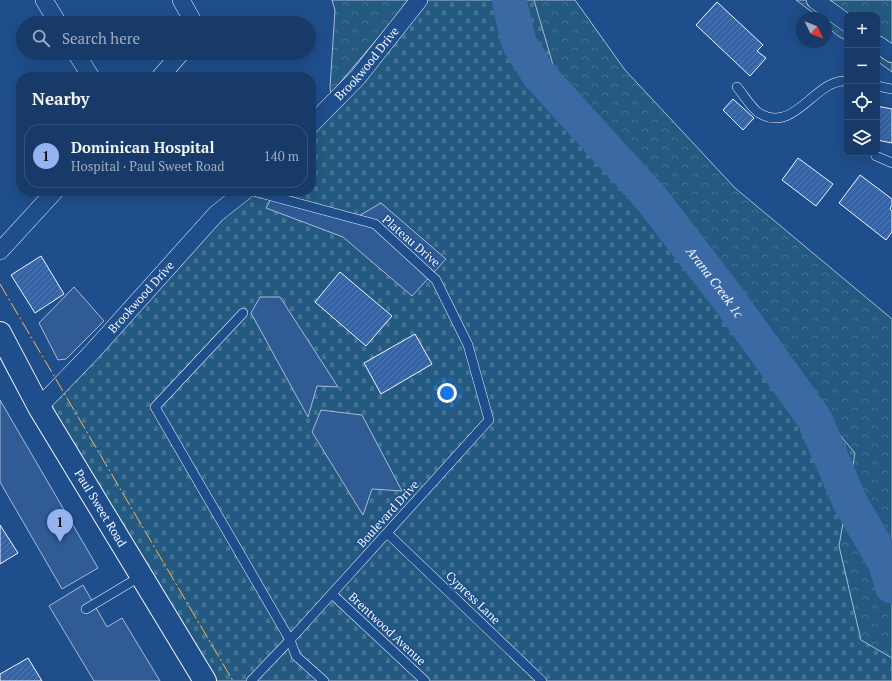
<!DOCTYPE html>
<meta charset="utf-8">
<style>
:root{--surface:#173a69;--page:#244571;--text:#f1f3f6;--muted:#9eadc0;--line:#36547d;--accent:#95b2f1}
body{margin:0;font-family:"PT Serif",serif;background:var(--page);color:var(--text)}
.controls{position:absolute;right:12px;top:12px;display:grid;overflow:hidden;border-radius:8px;box-shadow:0 4px 16px #0002}
.controls button{width:36px;height:36px;display:grid;place-items:center;padding:0;border:0;border-bottom:1px solid var(--line);background:var(--surface);color:var(--text);font:20px sans-serif}
.compass{position:absolute;left:796px;top:12px;width:36px;height:36px;border-radius:50%;background:var(--surface);box-shadow:0 4px 16px #0002;rotate:133deg}
.you{position:absolute;left:447px;top:393px;width:14px;height:14px;margin:-10px;border:3px solid #fff;border-radius:50%;background:#1a73e8;box-shadow:0 0 0 6px #1a73e833}
.badge{display:grid;place-items:center;width:26px;height:26px;border-radius:50%;background:var(--accent);color:#111;font-size:13px;font-weight:700}
.pin{position:absolute;translate:-50% -33px;filter:drop-shadow(0 1px 2px #0008)}
.pin::after{content:'';position:absolute;top:21px;width:14px;height:12px;background:inherit;clip-path:polygon(0 0,100% 0,50% 100%)}
.list{margin:0;padding:0;list-style:none}
h2{display:flex;justify-content:space-between;align-items:center;height:52px;margin:0;padding:0 16px;font-size:17px}
h2 small{font-size:13px;font-weight:400;color:var(--muted)}
.list li{display:grid;grid-template-columns:26px 1fr auto;gap:12px;align-items:center;box-sizing:border-box;height:64px;margin:0 8px 8px;padding:0 8px;border:1px solid var(--line);border-radius:16px}
.list b{display:block;font-size:15px;white-space:nowrap}
.list p{margin:0;font-size:13px;white-space:nowrap;color:var(--muted)}
.list em{font-size:13px;font-style:normal;color:var(--muted)}
.icon{flex:none;width:22px;height:22px;fill:none;stroke:currentColor;stroke-width:2;stroke-linecap:round;stroke-linejoin:round}
.map{position:relative;flex:none;width:892px;height:681px;overflow:hidden}
.search{position:absolute;background:var(--surface);box-shadow:0 4px 16px #0002;left:16px;top:16px;width:300px;height:44px;display:flex;align-items:center;gap:10px;box-sizing:border-box;padding:0 14px;border-radius:22px;color:var(--muted);font-size:15px}
.panel{position:absolute;background:var(--surface);box-shadow:0 4px 16px #0002;left:16px;top:72px;width:300px;height:124px;border-radius:16px}
.map>svg:first-child{display:block}
</style>
<div class="map">
<svg width="892" height="681" viewBox="0 0 892 681">
<defs>
<pattern id="forest-crowns" width="20" height="18" patternUnits="userSpaceOnUse"><rect width="20" height="18" fill="#245a82"/><path d="M2 6a3 3 0 1 1 6 0M12 15a3 3 0 1 1 6 0" fill="none" stroke="#447295"/></pattern>
<pattern id="cemetery-stones" width="16" height="16" patternUnits="userSpaceOnUse"><rect width="16" height="16" fill="#245a82"/><path d="M2 7V4a2 2 0 0 1 4 0v3zM10 15v-3a2 2 0 0 1 4 0v3z" fill="#447295"/></pattern>
<pattern id="building-hatch" width="6" height="6" patternUnits="userSpaceOnUse"><rect width="6" height="6" fill="#3563a3"/><path d="M-1 1l2-2M0 6l6-6M5 7l2-2" fill="none" stroke="#537ab1"/></pattern>
</defs>
<rect width="100%" height="100%" fill="#1f4e8c"/>
<!-- forest -->
<path fill="url(#forest-crowns)" stroke="#a8bbd7" d="M332 0H575L625 70 735 188 892 319V681L311 191 335 112 330 88 335 10Z
M796 0H892V72L877 61V15H847V41C838 36 826 30 826 18H820Z"/>
<!-- cemetery -->
<path fill="url(#cemetery-stones)" stroke="#a8bbd7" d="M410 0H534L568 116 855 453 839 546 861 640 892 658V681H199L39 402 236 191H311V117Z"/>
<!-- parking -->
<path fill="#305b95" stroke="#a8bbd7" d="M271 199 350 221 381 203 446 259 412 296 343 237 266 208Z
M74 287 104 321 66 359 58 360 39 323Z
M260 297H280L338 387 317 386 308 417 251 313Z
M0 400 98 568 62 589 0 482Z
M321 410 362 415 402 491 372 489 363 515 312 432Z
M83 585 107 627 122 618 160 681H94L49 606Z"/>
<g fill="none" stroke-linecap="round" stroke-linejoin="round">
<!-- river -->
<path stroke="#3b69a3" stroke-width="35" id="s1" d="M509 0 519 43 539 75 650 197 724 293 814 418 851 504 886 564 892 586"/>
</g>
<!-- building -->
<path fill="url(#building-hatch)" stroke="#f2f6ff" d="M717 2 763 45 757 51 766 58 750 76 696 25Z
M733 99 754 118 743 130 723 110Z
M877 106 892 109V143L877 140Z
M798 158 833 184 816 206 782 180Z
M860 175 892 199V205L890 209 892 211V232L886 240 839 203Z
M41 256 64 294 35 313 11 275Z
M340 272 392 316 366 346 315 302Z
M415 334 432 364 381 394 364 363Z
M0 525 18 553 0 564Z
M28 658 42 681H0V674Z"/>
<g fill="none" stroke-linecap="round" stroke-linejoin="round">
<defs>
<path id="service" d="M877 86 892 89
M737 87C743 94 752 109 759 113 795 135 815 78 847 81
M876 156 892 163
M243 313 155 407 290 640 296 656 324 681
M387 533 542 681
M332 594 425 681
M86 609 141 576
M251 681 290 640 489 420 468 345 436 280 375 224 253 191"/>
<g id="minor">
<path d="M44 0 58 23"/>
<path d="M181 0 194 23"/>
<path d="M815 0 847 23"/>
<path d="M877 44 892 54"/>
<path d="M76 53 91 77"/>
<path d="M160 77 181 53"/>
<path id="s2" d="M311 125 358 77 419 0"/>
<path d="M0 251 55 191"/>
<path id="s3" d="M39 407 93 351 216 214 245 191"/>
</g>
<g id="tertiary">
<path id="s4" d="M0 333 39 407 205 681"/>
</g>
</defs>
<!-- service casing -->
<use href="#service" stroke="#f2f6ff" stroke-width="10"/>
<!-- minor casing -->
<use href="#minor" stroke="#f2f6ff" stroke-width="18"/>
<!-- tertiary casing -->
<use href="#tertiary" stroke="#f2f6ff" stroke-width="24"/>
<!-- service -->
<use href="#service" stroke="#1f4e8c" stroke-width="9"/>
<!-- minor -->
<use href="#minor" stroke="#1f4e8c" stroke-width="17"/>
<!-- tertiary -->
<use href="#tertiary" stroke="#1f4e8c" stroke-width="22"/>
<!-- power -->
<path stroke="#ffb74d" stroke-width="1" stroke-dasharray="14 3 2 3" stroke-linecap="butt" d="M0 284 233 681"/>
</g>
<g text-anchor="middle" stroke-width="3" stroke-linejoin="round" paint-order="stroke">
<!-- street labels -->
<g font-size="12" fill="#f2f6ff" stroke="#1f4e8c">
<text dy="4" stroke="none"><textPath href="#s2" startOffset="83">Brookwood Drive</textPath></text>
<text transform="translate(411 241) rotate(41)" y="4">Plateau Drive</text>
<text dy="4" stroke="none"><textPath href="#s3" startOffset="150">Brookwood Drive</textPath></text>
<text dy="4" stroke="none"><textPath href="#s4" startOffset="202">Paul Sweet Road</textPath></text>
<text transform="translate(388 514) rotate(-48)" y="4">Boulevard Drive</text>
<text transform="translate(473 598) rotate(44)" y="4">Cypress Lane</text>
<text transform="translate(387 629) rotate(43)" y="4">Brentwood Avenue</text>
</g>
<!-- water labels -->
<g font-size="13" font-style="italic" fill="#f2f6ff" stroke="#1f4e8c">
<text dy="5" stroke="none"><textPath href="#s1" startOffset="354">Arana Creek 1c</textPath></text>
</g>
</g>
</svg>
<div class="controls">
<button>+</button>
<button>−</button>
<button><svg class="icon" aria-label="locate" viewBox="0 0 24 24"><circle cx="12" cy="12" r="6"/><path d="M12 2v4M12 18v4M2 12h4M18 12h4"/></svg></button>
<button><svg class="icon" aria-label="layers" viewBox="0 0 24 24"><path d="M12 4l9 5-9 5-9-5zM3 14l9 5 9-5"/></svg></button>
</div>
<svg class="compass" viewBox="-18 -18 36 36"><path d="M0-13l5 13h-10z" fill="#e53935"/><path d="M0 13l5-13h-10z" fill="#9eadc0"/></svg>
<div class="you"></div>
<div class="pin badge" style="left:60px;top:542px">1</div>
<div class="search"><svg class="icon" aria-label="search" viewBox="0 0 24 24"><circle cx="10" cy="10" r="6"/><path d="M15 15l6 6"/></svg>Search here</div>
<section class="panel">
<h2>Nearby<small></small></h2>
<ul class="list">
<li><span class="badge">1</span><div><b>Dominican Hospital</b><p>Hospital · Paul Sweet Road</p></div><em>140 m</em></li>
</ul>
</section>
</div>
